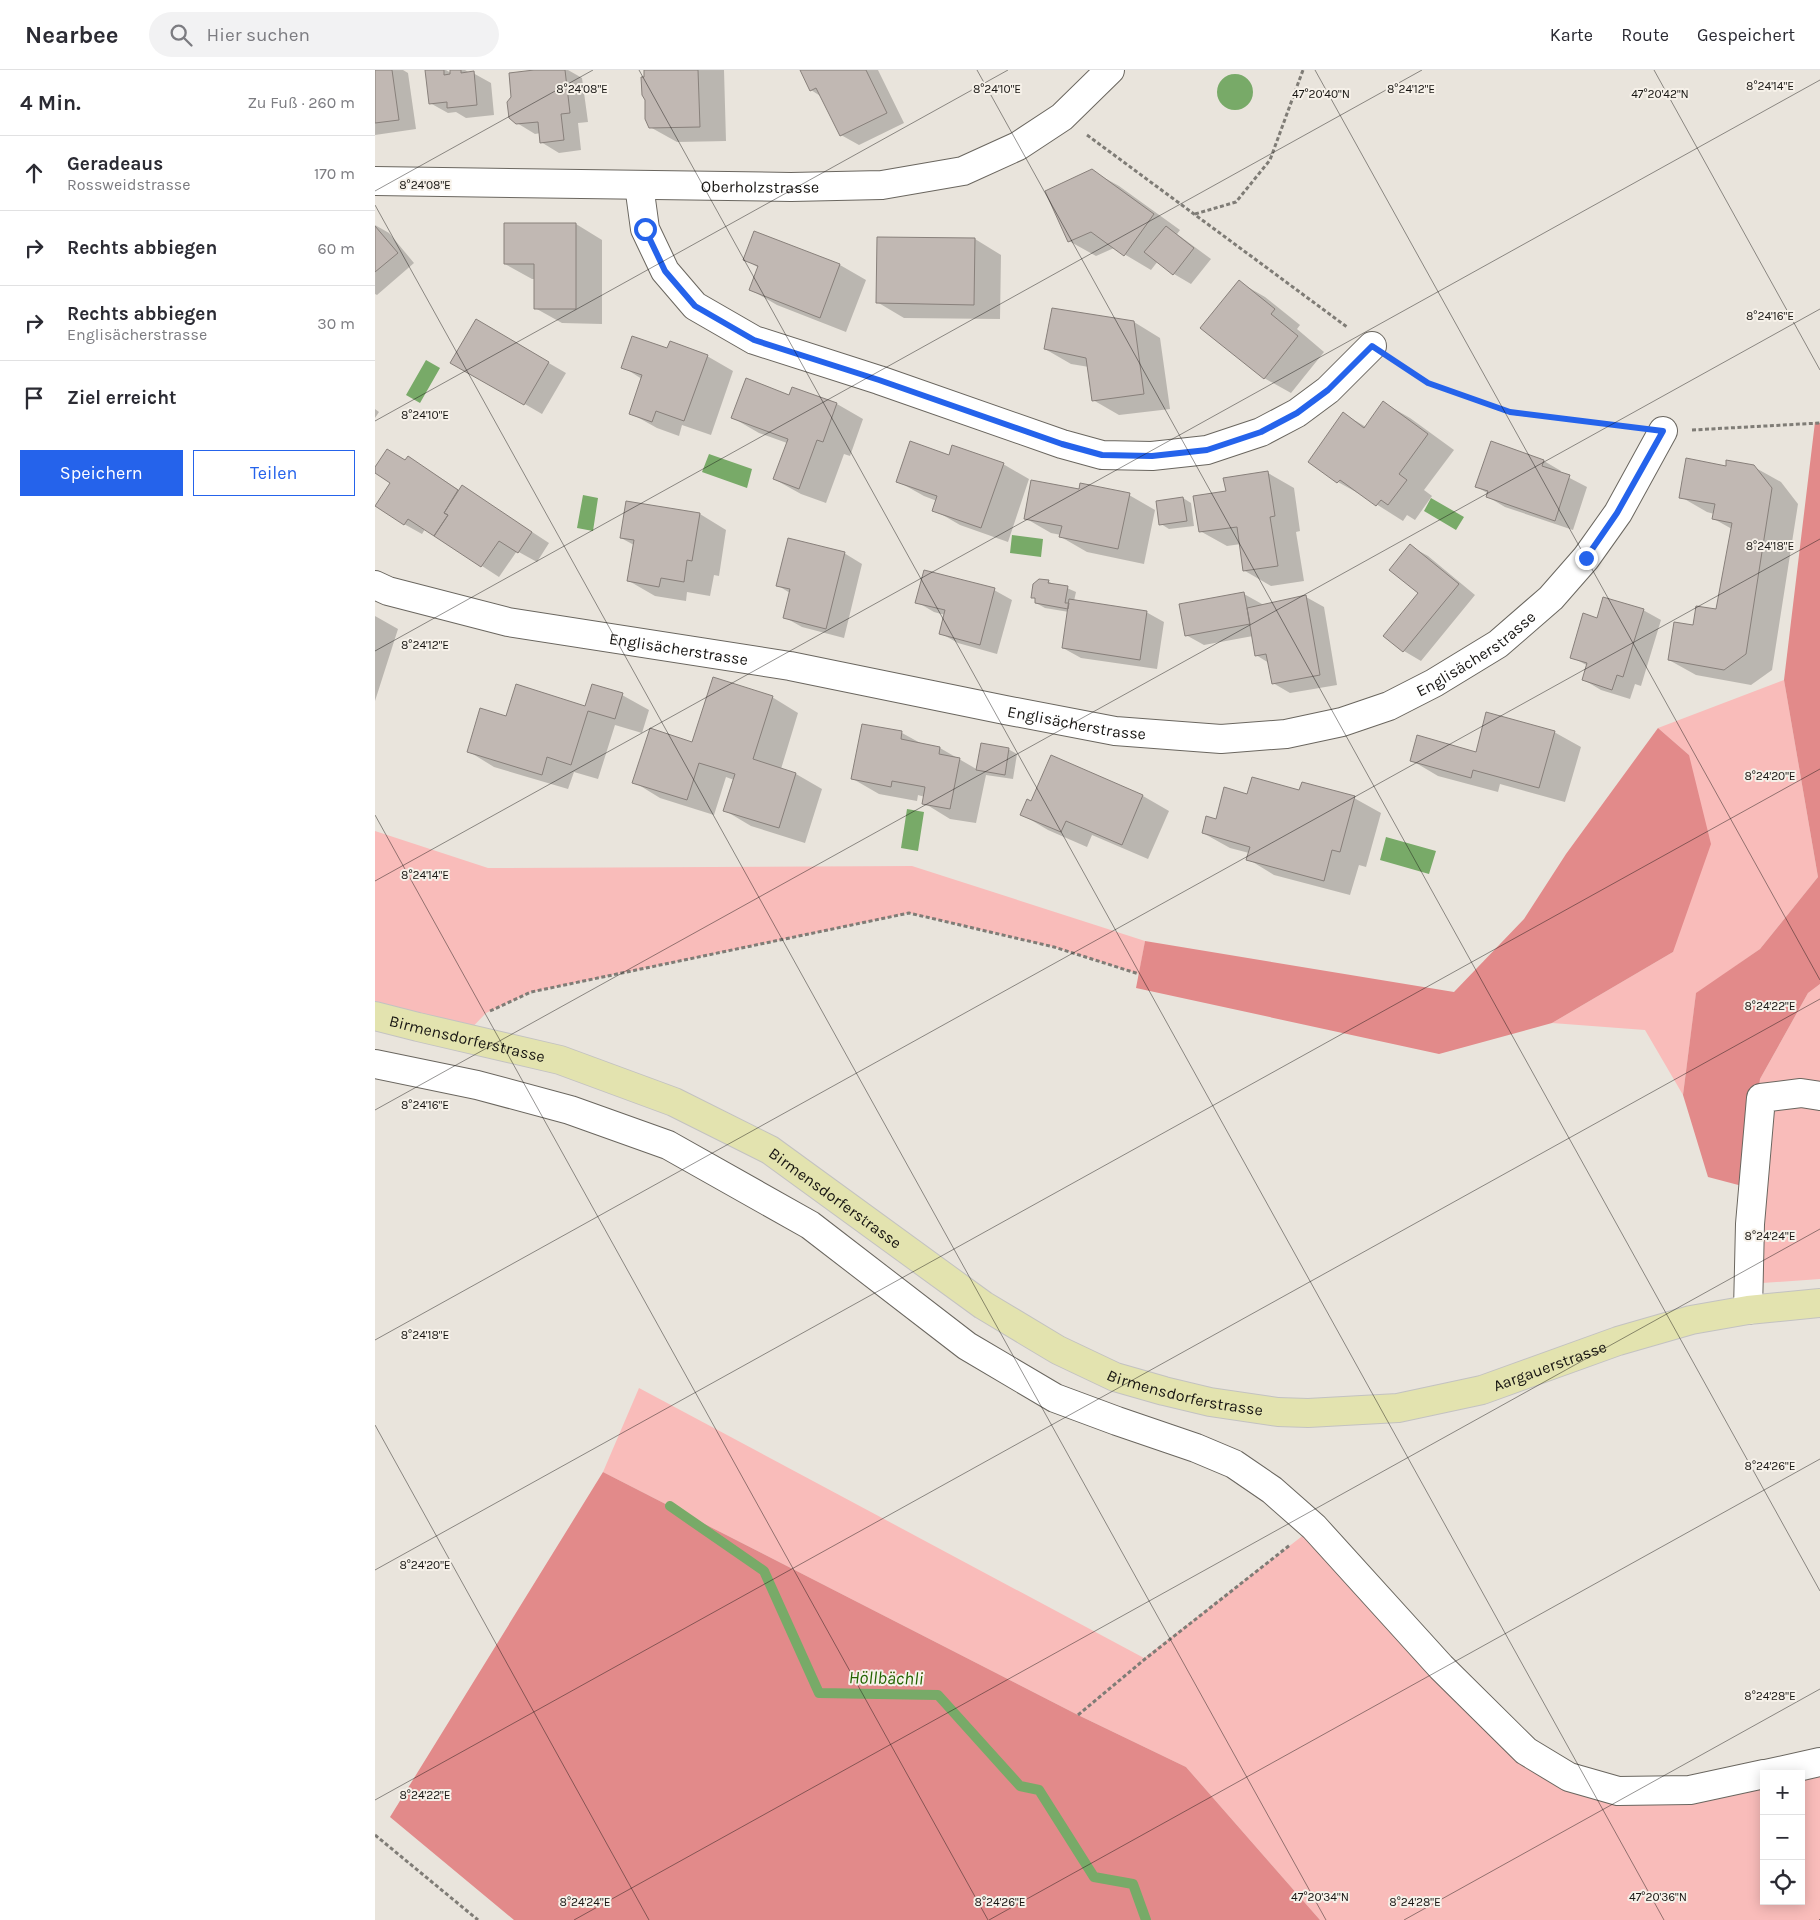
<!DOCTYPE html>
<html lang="de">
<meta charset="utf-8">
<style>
:root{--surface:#fff;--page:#f2f2f3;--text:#2b2b33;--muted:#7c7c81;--line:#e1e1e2;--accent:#2563eb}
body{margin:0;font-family:Karla,sans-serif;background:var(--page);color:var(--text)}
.controls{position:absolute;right:15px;bottom:15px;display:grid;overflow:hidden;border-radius:0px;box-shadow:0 2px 12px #0003}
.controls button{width:45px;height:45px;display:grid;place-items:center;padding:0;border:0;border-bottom:1px solid var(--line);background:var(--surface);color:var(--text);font:25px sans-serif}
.stop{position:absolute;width:15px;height:15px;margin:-11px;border:4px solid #2563eb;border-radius:50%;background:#fff}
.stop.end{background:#2563eb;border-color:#fff;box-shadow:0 1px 5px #0008}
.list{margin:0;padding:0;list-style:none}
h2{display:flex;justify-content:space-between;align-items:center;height:65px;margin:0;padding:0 20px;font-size:21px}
h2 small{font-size:16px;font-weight:400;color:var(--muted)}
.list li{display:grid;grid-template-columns:32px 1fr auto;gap:15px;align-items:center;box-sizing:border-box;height:75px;padding:0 20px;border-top:1px solid var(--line)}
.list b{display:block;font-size:19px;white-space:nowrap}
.list p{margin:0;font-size:16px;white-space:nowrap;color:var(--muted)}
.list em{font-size:16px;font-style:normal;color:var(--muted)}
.actions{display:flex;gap:10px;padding:15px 20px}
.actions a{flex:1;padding:11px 0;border:1px solid var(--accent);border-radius:0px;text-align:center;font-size:18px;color:var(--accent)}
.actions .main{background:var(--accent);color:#fff}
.icon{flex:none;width:28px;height:28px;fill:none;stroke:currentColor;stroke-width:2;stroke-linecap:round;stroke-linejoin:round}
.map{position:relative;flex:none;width:1445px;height:1850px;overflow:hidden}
header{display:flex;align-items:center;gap:30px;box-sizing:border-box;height:70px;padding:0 25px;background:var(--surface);border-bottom:1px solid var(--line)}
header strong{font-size:24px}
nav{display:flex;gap:28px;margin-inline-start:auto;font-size:18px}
.search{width:350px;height:45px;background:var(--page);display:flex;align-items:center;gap:12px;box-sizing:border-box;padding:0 18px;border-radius:28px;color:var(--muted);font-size:19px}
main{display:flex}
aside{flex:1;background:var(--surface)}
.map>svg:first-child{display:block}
</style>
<header>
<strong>Nearbee</strong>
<div class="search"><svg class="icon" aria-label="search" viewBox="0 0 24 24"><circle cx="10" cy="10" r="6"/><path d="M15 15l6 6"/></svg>Hier suchen</div>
<nav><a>Karte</a><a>Route</a><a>Gespeichert</a></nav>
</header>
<main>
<aside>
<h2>4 Min.<small>Zu Fuß · 260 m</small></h2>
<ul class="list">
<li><svg class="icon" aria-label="ahead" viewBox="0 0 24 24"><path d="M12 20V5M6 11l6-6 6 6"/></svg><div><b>Geradeaus</b><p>Rossweidstrasse</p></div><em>170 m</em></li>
<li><svg class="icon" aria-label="right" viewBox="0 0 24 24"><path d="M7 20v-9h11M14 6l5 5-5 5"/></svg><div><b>Rechts abbiegen</b></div><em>60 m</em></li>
<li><svg class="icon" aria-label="right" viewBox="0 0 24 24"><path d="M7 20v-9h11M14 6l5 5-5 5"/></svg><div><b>Rechts abbiegen</b><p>Englisächerstrasse</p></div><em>30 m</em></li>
<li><svg class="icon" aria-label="arrive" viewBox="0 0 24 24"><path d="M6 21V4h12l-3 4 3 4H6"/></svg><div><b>Ziel erreicht</b></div></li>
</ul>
<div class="actions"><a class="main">Speichern</a><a>Teilen</a></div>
</aside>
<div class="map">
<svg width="1445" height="1850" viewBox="0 0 1445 1850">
<rect width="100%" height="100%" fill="#e9e4dc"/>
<!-- green -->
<path fill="#f9bcba" d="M1409 610 1443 807 1385 879 1321 924 1308 1025 1270 960 1177 953 1298 882 1314 685 1283 658Z
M0 761 113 798 537 796 770 871 764 904 679 877 534 843 156 922 111 943 87 968 0 946Z
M1445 914V1209L1387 1213 1371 1117 1385 1009 1433 923Z
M264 1318 769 1588 939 1457 1151 1681 1243 1721 1389 1704V1831H1426V1704L1445 1692V1850H945L811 1697 703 1645 228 1402Z"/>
<!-- forest -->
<path fill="#e28a8a" d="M1440 352 1445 353V914L1433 923 1385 1009 1371 1117 1333 1107 1308 1025 1321 923 1385 879 1443 807 1409 610Z
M1283 658 1314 685 1336 774 1298 882 1177 953 1064 984 761 918 770 871 1079 922 1149 849 1191 784Z
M228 1402 703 1645 811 1697 945 1850H139L15 1747Z"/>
<!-- water -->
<path fill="#78aa68" d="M842 22a18 18 0 1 1 36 0a18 18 0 1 1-36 0Z
M51 290 65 298 45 333 31 325Z
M334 384 377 399 372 418 327 402Z
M208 425 223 428 218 461 202 458Z
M1056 428 1089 447 1081 460 1049 441Z
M637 465 668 469 666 487 635 483Z
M532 739 549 742 543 781 526 778Z
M1011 767 1061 781 1054 804 1005 790Z"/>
<!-- shadow -->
<path fill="#0003" d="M0 0H28L33 3 41 59 0 65Z
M55 0H71L76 3V0H90L95 3H98L116 13 119 45 91 48 81 42 73 43 55 33Z
M170 0H193L207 8 213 52 203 53 206 80 184 83 166 72V63L160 64 142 53Z
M270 0H349L351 71 302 72 275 57Z
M426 0H503L529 53 484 75 466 65 447 27 436 20Z
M717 101 744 116 805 160 802 164 836 189 816 214 799 204 783 191 776 200 739 178 721 186 694 171Z
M201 154 227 170V254L187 253 160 238V209H157L130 194Z
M0 155 14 163 39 193 2 225 0 224Z
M379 162 465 195 491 210 471 262 402 235 376 220 384 198 369 189Z
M503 168 600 169 626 185 625 249 529 248 502 232Z
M864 212 890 227 925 255 922 259 949 282 916 323 889 308Z
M101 251 191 303 167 344 77 292Z
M759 252 785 268 795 339 744 345 718 330 714 297 696 294 670 279Z
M293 280 332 286 358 301 336 365 307 355 304 366 282 358 255 343 267 309 248 297Z
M415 326 462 334 488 349 475 386 469 384 451 433 426 424 399 409 412 373 384 363 358 348Z
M1009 333 1035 348 1079 380 1049 420 1057 426 1040 450 1032 445 1028 451 990 427 963 412 934 391 969 344 991 357Z
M0 339 4 342 0 348Z
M1117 373 1169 391 1186 401 1185 403 1212 417 1198 460 1130 437 1113 427 1114 424 1102 417Z
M575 387 628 394 654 409 633 472 585 455 559 440 562 431 549 426 522 411Z
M31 391 50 398 84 420 87 416 174 473 162 492 142 481 124 507 50 459 47 464 29 454 17 412 0 401V399Z
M1352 397H1379L1406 412 1423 434 1397 600 1376 615 1321 605 1294 590 1319 557 1342 541 1357 459 1339 449V444L1332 442 1306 427Z
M893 403 919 418 925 461 921 462 929 511 896 516 870 501 866 474 852 476 825 461 852 422Z
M705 421 754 425 780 440 769 494 712 482 686 467V465L676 463 650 448Z
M808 428 816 433 819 456 794 459 786 454Z
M252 432 325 444 351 460 344 506 339 505 335 526 312 522 311 531 280 526 254 511 259 475 246 468Z
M1035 476 1053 486 1100 525 1046 591 1029 581 1044 523Z
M469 483 487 494 469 568 427 557 409 547 415 523 402 515Z
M673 511 681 516 692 518 701 522 699 531 771 542 789 552 782 599 706 588 688 578 694 542 670 538 661 533V529L657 527Z
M619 520 637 530 622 584 583 573 565 563 570 545 559 542 542 532Z
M869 524 887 534V536L931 527 949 537 962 615 915 623 898 613 894 593 881 585 878 566 829 575 811 565Z
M1268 540 1286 550 1266 616 1260 614 1255 629 1226 620 1209 610 1213 596 1197 587 1223 549Z
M0 546 23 559 0 631Z
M247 625 274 640 267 663 240 655 223 709 199 702 193 719 119 697 93 681 132 647 211 638Z
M397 627 423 643 406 699 421 704 447 719 430 773 376 756 349 740 359 710 351 707 339 745 285 728 259 712 318 673Z
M488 655 527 663 549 675 565 678 603 700 633 679 642 684 638 709 611 705 601 753 575 749 549 733 550 727 543 725 542 731 504 724 478 709Z
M1179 662 1206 677 1190 732 1125 714 1123 722 1063 706 1036 690 1102 683Z
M925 721 979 728 1006 743 991 797 984 795 975 825 899 805 873 789 874 783 855 778 828 763 873 725Z
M768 726 794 741 773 789 717 765 712 777 673 760 646 744 657 733Z"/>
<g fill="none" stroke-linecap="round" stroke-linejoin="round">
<!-- stream -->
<path stroke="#78aa68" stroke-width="10" d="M295 1436 389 1501 444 1623 563 1625 645 1716 664 1720 719 1807 758 1814 771 1850"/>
</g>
<!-- building -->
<path fill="#c1b8b3" stroke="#88807b" d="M0 0H17L24 50 0 53Z
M50 0H69V5L75 4V0H86V3L99 1 102 35 72 38V32L54 34Z
M159 0H190L195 43 186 44 189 70 165 73 163 52 141 54 134 48 132 32 136 27 134 3Z
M269 0H323L325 57 274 58 270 49V30L267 25 266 7H269Z
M425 0H491L512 43 465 66 441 18 435 21Z
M717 99 779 144 749 186 716 162 693 172 670 121Z
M129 153H201V239H159V194H129Z
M0 156 23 183 0 202Z
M791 156 819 178 798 205 769 182Z
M379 161 465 194 445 248 374 220 383 196 368 190Z
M502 167 600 168 599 235 501 233Z
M864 210 900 239 896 244 923 266 889 309 825 258Z
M677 238 759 251 769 324 717 331 711 288 669 279Z
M101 249 174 292 149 335 75 293Z
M257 266 292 278 295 271 333 285 309 351 281 341 277 352 254 344 267 305 246 298Z
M371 308 414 325 417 317 462 333 448 372 442 370 424 419 398 409 413 369 356 348Z
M1008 331 1053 364 1024 404 1032 410 1013 435 1006 430 1001 436 965 410 962 413 933 392 968 342 989 358Z
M535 371 574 385 577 375 629 393 606 458 557 441 562 426 521 412Z
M1116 371 1169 390 1167 396 1195 405 1180 451 1111 427 1113 421 1100 417Z
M12 379 30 390 33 386 83 420 69 443 73 445 59 466 33 449 29 455 0 436 15 413 0 403V397Z
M1311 388 1351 396V390L1379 395 1397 418 1371 584 1349 600 1293 590 1299 552 1318 555 1321 536 1341 539 1357 453 1337 449 1340 434 1304 428Z
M893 401 900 446 895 447 903 496 868 501 862 457 824 462 818 426 851 421 848 408Z
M656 410 704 419 705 413 755 423 743 479 684 467 687 456 649 449Z
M87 415 157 462 143 483 124 471 106 497 59 466 73 445 69 443Z
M808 427 812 451 784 455 781 431Z
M251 431 325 443 317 491 312 490 309 512 286 508 284 517 252 511 259 470 245 468Z
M413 468 470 482 451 559 408 548 415 519 401 516Z
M1035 474 1084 514 1028 582 1008 566 1043 523 1014 500Z
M549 500 620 518 605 575 564 564 570 540 540 533Z
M664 509 674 510 673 513 693 516 690 533H694L693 539 660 533V528H656L658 514Z
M869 522 875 554 810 566 804 534Z
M931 525 945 605 897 614 891 584 880 586 872 538Z
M1228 527 1269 539 1248 607 1242 605 1237 620 1207 610 1212 593 1195 588 1208 543 1222 548Z
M694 529 772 541 765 590 687 578Z
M338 607 398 626 378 689 421 703 404 758 348 741 360 704 324 693 312 730 257 713 275 658 317 672Z
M141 614 210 636 217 614 248 623 240 649 213 641 196 695 172 687 167 705 92 682 105 638 131 646Z
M1111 642 1180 661 1164 718 1098 700 1096 708 1035 691 1042 665 1101 682Z
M487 654 527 661 526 669 565 677 564 684 585 688 575 739 547 734 550 717 517 711 516 717 476 709Z
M606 673 634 678 630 705 601 700Z
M676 685 768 725 747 775 691 751 686 762 645 745 652 729 656 731Z
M877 707 924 720 927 712 980 726 965 782 957 780 949 811 871 790 875 777 827 763 831 746 841 749 849 717 872 724Z"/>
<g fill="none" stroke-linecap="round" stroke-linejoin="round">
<defs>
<g id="minor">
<path id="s1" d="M0 111 416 117 507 115 588 101 643 76 687 47 735 0"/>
<path d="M264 115 270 159 290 201 320 236 379 270 504 310 687 374 727 385 777 386 832 380 886 362 922 343 953 320 997 276"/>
<path id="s2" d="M0 515 13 521 133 552 415 596 630 640 740 661 846 669 911 664 967 652 1014 636 1059 613 1123 574 1176 528 1211 488 1243 443 1288 361"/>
<path d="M0 994 102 1015 195 1040 293 1075 435 1155 592 1276 680 1328 742 1351 821 1378 859 1394 897 1420 939 1457 1066 1597 1151 1681 1194 1707 1243 1721 1315 1720 1389 1704"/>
<path d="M1373 1240 1375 1154 1386 1028 1426 1023 1445 1026"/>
<path d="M1391 1704 1445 1692"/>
</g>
<g id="major">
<path id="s3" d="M0 946 43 957 185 990 299 1032 395 1080 608 1235 683 1280 740 1307 789 1321 835 1332 903 1342 933 1343 1023 1338 1107 1320 1243 1271 1316 1250 1373 1240 1445 1233"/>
</g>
</defs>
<!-- minor casing -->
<use href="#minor" stroke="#6a665f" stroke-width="30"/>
<!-- major casing -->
<use href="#major" stroke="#c3c2c1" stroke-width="30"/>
<!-- path -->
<path stroke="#7f7c76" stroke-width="3" stroke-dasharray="4 2.5" stroke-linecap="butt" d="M712 65 972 257
M820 144 861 132 895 90 928 0
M1022 293 1053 313 1135 343 1257 357
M1317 360 1445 353
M115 941 156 922 534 843 679 877 764 904
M703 1645 770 1589 915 1475
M0 1765 103 1850"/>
<!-- minor -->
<use href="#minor" stroke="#fff" stroke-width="28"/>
<!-- major -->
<use href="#major" stroke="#e3e3af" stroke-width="28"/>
</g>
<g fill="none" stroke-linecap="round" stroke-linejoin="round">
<!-- route -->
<path stroke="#2563eb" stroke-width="6" d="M270 159 290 201 320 236 379 270 504 310 687 374 727 385 777 386 832 380 886 362 922 343 953 320 997 276 1053 313 1135 342 1288 361 1242 443 1211 488"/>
</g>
<!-- ticks -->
<path fill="none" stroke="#171512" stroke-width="1" stroke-opacity="0.45" d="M264 0 1289 1850M602 0 1445 1521M940 0 1445 910M1279 0 1445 300M0 121 218 0M0 135 951 1850M0 351 633 0M0 581 1047 0M0 745 613 1850M0 811 1445 10M0 1040 1445 239M0 1270 1445 469M0 1355 274 1850M0 1500 1445 699M0 1730 1445 929M199 1850 1445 1159M614 1850 1445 1389M1029 1850 1445 1619M1444 1850 1445 1849"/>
<g text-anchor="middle" stroke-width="4" stroke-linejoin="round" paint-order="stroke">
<!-- street labels -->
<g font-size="16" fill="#171512" stroke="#f6f1e9">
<text dy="6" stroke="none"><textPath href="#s1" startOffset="385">Oberholzstrasse</textPath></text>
<text dy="6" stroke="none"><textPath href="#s2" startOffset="311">Englisächerstrasse</textPath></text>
<text dy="6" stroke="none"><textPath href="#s2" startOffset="1135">Englisächerstrasse</textPath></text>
<text dy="6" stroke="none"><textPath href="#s2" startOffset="716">Englisächerstrasse</textPath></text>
<text dy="6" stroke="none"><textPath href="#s3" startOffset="95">Birmensdorferstrasse</textPath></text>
<text dy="6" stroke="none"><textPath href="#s3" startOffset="500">Birmensdorferstrasse</textPath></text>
<text dy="6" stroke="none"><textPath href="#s3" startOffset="1278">Aargauerstrasse</textPath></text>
<text dy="6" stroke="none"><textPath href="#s3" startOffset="905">Birmensdorferstrasse</textPath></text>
</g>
<!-- water labels -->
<g font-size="18" font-style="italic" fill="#236300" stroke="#f6f1e9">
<text transform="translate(511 1608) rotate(1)" y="6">Höllbächli</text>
</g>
</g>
<g font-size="12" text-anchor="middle" fill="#171512" stroke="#f6f1e9" stroke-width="4" stroke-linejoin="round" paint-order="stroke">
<text x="1395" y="20">8°24'14"E</text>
<text x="207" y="23">8°24'08"E</text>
<text x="622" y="23">8°24'10"E</text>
<text x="1036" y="23">8°24'12"E</text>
<text x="946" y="28">47°20'40"N</text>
<text x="1285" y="28">47°20'42"N</text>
<text x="50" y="119">8°24'08"E</text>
<text x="1395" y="250">8°24'16"E</text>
<text x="50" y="349">8°24'10"E</text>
<text x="1395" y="480">8°24'18"E</text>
<text x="50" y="579">8°24'12"E</text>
<text x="1395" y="710">8°24'20"E</text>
<text x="50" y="809">8°24'14"E</text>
<text x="1395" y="940">8°24'22"E</text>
<text x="50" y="1039">8°24'16"E</text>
<text x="1395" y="1170">8°24'24"E</text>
<text x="50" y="1269">8°24'18"E</text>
<text x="1395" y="1400">8°24'26"E</text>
<text x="50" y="1499">8°24'20"E</text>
<text x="1395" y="1630">8°24'28"E</text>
<text x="50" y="1729">8°24'22"E</text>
<text x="945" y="1831">47°20'34"N</text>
<text x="1283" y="1831">47°20'36"N</text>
<text x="210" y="1836">8°24'24"E</text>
<text x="625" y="1836">8°24'26"E</text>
<text x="1040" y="1836">8°24'28"E</text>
</g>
</svg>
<div class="controls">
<button>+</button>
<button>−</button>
<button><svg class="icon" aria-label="locate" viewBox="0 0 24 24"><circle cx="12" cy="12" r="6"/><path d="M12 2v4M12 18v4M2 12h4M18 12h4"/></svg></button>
</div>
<div class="stop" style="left:270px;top:159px"></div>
<div class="stop end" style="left:1211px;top:488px"></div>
</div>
</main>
